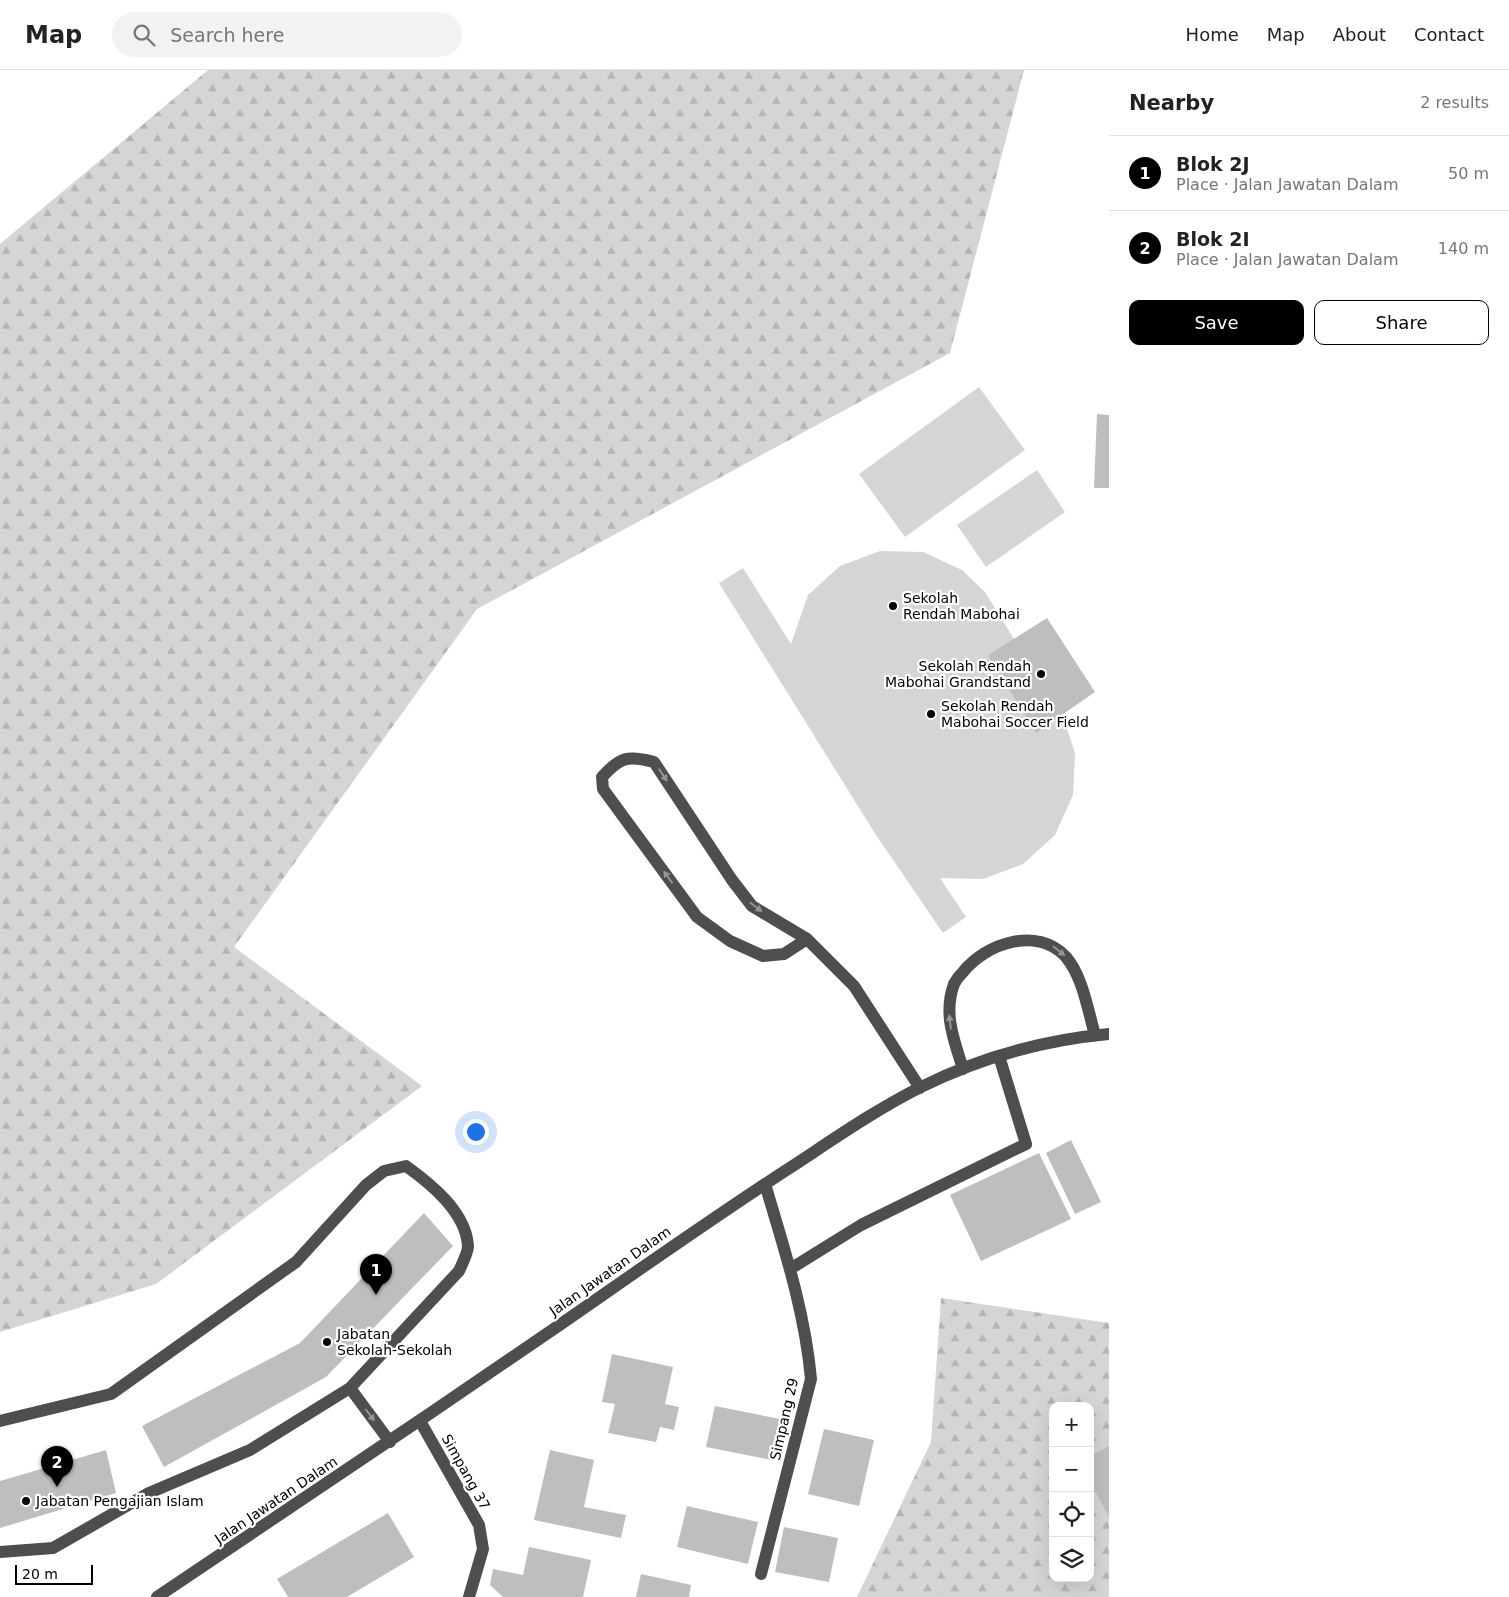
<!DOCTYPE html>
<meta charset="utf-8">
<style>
:root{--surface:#fff;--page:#f2f2f2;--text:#222;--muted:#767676;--line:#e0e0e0;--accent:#000}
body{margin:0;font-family:"DejaVu Sans",sans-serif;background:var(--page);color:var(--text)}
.controls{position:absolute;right:15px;bottom:15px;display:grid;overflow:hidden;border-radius:10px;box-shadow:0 5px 20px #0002}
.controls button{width:45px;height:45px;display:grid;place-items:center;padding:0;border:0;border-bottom:1px solid var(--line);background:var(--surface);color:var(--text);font:25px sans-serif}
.scale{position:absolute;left:15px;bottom:12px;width:78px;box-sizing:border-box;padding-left:5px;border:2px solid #000;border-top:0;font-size:14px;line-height:18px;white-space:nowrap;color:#000;-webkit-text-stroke:4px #fff;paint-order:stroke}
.you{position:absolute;left:475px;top:1061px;width:18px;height:18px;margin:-12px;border:4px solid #fff;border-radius:50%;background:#1a73e8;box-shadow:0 0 0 8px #1a73e833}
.badge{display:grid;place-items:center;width:32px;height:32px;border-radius:50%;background:var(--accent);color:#fff;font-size:16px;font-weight:700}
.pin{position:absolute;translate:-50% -41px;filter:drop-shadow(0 1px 2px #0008)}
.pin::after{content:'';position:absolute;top:26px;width:18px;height:15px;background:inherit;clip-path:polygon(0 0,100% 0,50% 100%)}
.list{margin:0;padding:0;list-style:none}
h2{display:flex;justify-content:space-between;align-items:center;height:65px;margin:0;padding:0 20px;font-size:21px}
h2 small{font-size:16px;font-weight:400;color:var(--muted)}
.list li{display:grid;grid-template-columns:32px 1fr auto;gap:15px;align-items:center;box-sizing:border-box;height:75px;padding:0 20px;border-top:1px solid var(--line)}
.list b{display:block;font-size:19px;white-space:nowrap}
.list p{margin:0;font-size:16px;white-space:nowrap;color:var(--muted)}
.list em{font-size:16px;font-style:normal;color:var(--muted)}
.actions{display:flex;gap:10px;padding:15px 20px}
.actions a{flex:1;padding:11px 0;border:1px solid var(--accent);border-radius:10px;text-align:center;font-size:18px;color:var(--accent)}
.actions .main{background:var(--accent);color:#fff}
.icon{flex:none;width:28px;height:28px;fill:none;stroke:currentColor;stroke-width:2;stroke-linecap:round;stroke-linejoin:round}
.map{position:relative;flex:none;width:1109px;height:1527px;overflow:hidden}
header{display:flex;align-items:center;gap:30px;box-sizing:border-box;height:70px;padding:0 25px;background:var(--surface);border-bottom:1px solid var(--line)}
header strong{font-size:24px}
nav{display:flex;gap:28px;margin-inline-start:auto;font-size:18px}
.search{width:350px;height:45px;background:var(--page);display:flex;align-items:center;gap:12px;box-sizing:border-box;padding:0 18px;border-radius:28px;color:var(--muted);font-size:19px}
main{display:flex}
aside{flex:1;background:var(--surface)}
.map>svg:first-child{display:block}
</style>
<header>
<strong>Map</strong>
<div class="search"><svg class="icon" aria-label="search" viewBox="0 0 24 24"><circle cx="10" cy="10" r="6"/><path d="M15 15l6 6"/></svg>Search here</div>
<nav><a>Home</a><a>Map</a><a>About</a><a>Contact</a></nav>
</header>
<main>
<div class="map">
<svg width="1109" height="1527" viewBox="0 0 1109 1527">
<defs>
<pattern id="forest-firs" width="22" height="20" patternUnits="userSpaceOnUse" patternTransform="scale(1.25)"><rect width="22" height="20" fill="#d5d5d5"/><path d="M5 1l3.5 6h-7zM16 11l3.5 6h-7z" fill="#b5b5b5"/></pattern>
</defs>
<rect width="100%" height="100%" fill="#fff"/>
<!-- forest -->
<path fill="url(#forest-firs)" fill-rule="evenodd" d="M208 0H1024L950 283 477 539 234 877 422 1016 156 1214 0 1262V174Z
M941 1228 1109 1253V1527H857L931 1372ZM1053 1336H1090V1508H1053Z"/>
<!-- park -->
<path fill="#d5d5d5" d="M979 317 1025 380 905 467 859 404Z
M1037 400 1065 442 986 497 957 455Z
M880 481 923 482 962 500 985 522 1064 650 1075 683 1073 725 1055 765 1023 794 983 809 940 808 966 847 943 863 876 765 719 513 743 498 791 574 808 525 840 496Z"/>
<!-- building -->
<path fill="#bebebe" d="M1097 344 1109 345V418H1094Z
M1047 548 1095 622 1036 663 988 585Z
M1071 1070 1101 1132 1075 1144 1046 1083Z
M1039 1083 1071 1149 981 1191 950 1125Z
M424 1143 453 1176 326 1307 164 1397 142 1356 300 1273Z
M612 1284 673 1297 665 1334 679 1337 674 1360 660 1357 656 1372 608 1363 615 1334 602 1332Z
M715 1336 780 1349 772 1390 706 1377Z
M824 1359 874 1370 859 1436 808 1424Z
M1109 1376V1447L1090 1412V1386Z
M106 1380 116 1423 0 1458V1411Z
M550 1380 594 1390 584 1437 626 1445 621 1468 534 1450Z
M687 1436 758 1452 748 1494 677 1477Z
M388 1443 414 1487 347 1527H288L277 1509Z
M784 1457 838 1468 829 1512 775 1502Z
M529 1477 591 1490 583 1527H503L490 1515 493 1499 523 1505Z
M641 1504 691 1515 689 1527H636Z"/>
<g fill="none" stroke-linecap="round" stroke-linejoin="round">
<!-- minor -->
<path stroke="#4e4e4e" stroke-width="12" d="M807 869 784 884 763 886 730 871 697 847 603 719 602 707C620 687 628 685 654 692L732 810 752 836 807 869 854 916 920 1018
M963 999C954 970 943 944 954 914 956 910 960 905 963 902 986 873 1037 856 1066 887 1083 907 1088 941 1095 965
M790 1199 861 1155 1026 1074 999 986
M350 1318 390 1372
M0 1351 111 1324 296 1192 366 1115 384 1101 406 1096C431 1114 466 1142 468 1176 468 1183 462 1194 459 1201L350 1318 250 1380 149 1423 53 1478 0 1482
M420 1351 479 1455 483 1479 469 1527
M761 1504 811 1309C805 1242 784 1178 765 1114
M157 1527C292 1437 427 1346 561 1254 636 1202 711 1149 788 1099 831 1071 875 1040 921 1017 979 988 1044 970 1109 964"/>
</g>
<!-- one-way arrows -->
<defs><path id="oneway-solid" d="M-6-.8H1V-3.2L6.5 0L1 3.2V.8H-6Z" transform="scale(1.25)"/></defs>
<g fill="#959595">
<use href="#oneway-solid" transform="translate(663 705) rotate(57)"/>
<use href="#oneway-solid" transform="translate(668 807) rotate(-126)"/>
<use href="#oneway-solid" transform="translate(756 837) rotate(37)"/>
<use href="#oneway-solid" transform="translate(1059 881) rotate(39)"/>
<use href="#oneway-solid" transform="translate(950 952) rotate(-97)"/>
<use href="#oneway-solid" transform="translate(370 1345) rotate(53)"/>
</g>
<!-- markers -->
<g fill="#000" stroke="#fff" stroke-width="2">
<circle cx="893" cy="536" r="5"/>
<circle cx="1041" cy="604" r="5"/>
<circle cx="931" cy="644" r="5"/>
<circle cx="327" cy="1272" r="5"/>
<circle cx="26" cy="1431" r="5"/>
</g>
<g text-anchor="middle" stroke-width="4.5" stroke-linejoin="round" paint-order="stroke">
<!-- poi labels -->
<g font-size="14" fill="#000" stroke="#fff" text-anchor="start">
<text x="903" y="533">Sekolah<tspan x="903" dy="16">Rendah Mabohai</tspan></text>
<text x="1031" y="601" text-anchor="end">Sekolah Rendah<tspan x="1031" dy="16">Mabohai Grandstand</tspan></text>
<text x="941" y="641">Sekolah Rendah<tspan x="941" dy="16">Mabohai Soccer Field</tspan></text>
<text x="337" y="1269">Jabatan<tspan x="337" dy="16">Sekolah-Sekolah</tspan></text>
<text x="36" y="1436">Jabatan Pengajian Islam</text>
</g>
<!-- street labels -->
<g font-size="14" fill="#000" stroke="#fff">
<text transform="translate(610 1201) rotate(-35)" y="5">Jalan Jawatan Dalam</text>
<text transform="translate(784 1349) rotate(-77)" y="5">Simpang 29</text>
<text transform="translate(466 1402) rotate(61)" y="5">Simpang 37</text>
<text transform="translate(276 1430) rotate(-34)" y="5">Jalan Jawatan Dalam</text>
</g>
</g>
</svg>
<div class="controls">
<button>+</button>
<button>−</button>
<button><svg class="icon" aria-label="locate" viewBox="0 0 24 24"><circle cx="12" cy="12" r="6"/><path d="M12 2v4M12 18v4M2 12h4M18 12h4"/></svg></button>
<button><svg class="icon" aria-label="layers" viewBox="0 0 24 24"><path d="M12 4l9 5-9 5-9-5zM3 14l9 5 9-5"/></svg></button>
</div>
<div class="scale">20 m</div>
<div class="you"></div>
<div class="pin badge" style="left:376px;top:1225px">1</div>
<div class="pin badge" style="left:57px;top:1417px">2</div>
</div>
<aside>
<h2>Nearby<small>2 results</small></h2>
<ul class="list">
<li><span class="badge">1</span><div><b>Blok 2J</b><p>Place · Jalan Jawatan Dalam</p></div><em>50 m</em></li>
<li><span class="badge">2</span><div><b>Blok 2I</b><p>Place · Jalan Jawatan Dalam</p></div><em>140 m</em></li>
</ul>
<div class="actions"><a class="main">Save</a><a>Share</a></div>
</aside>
</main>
